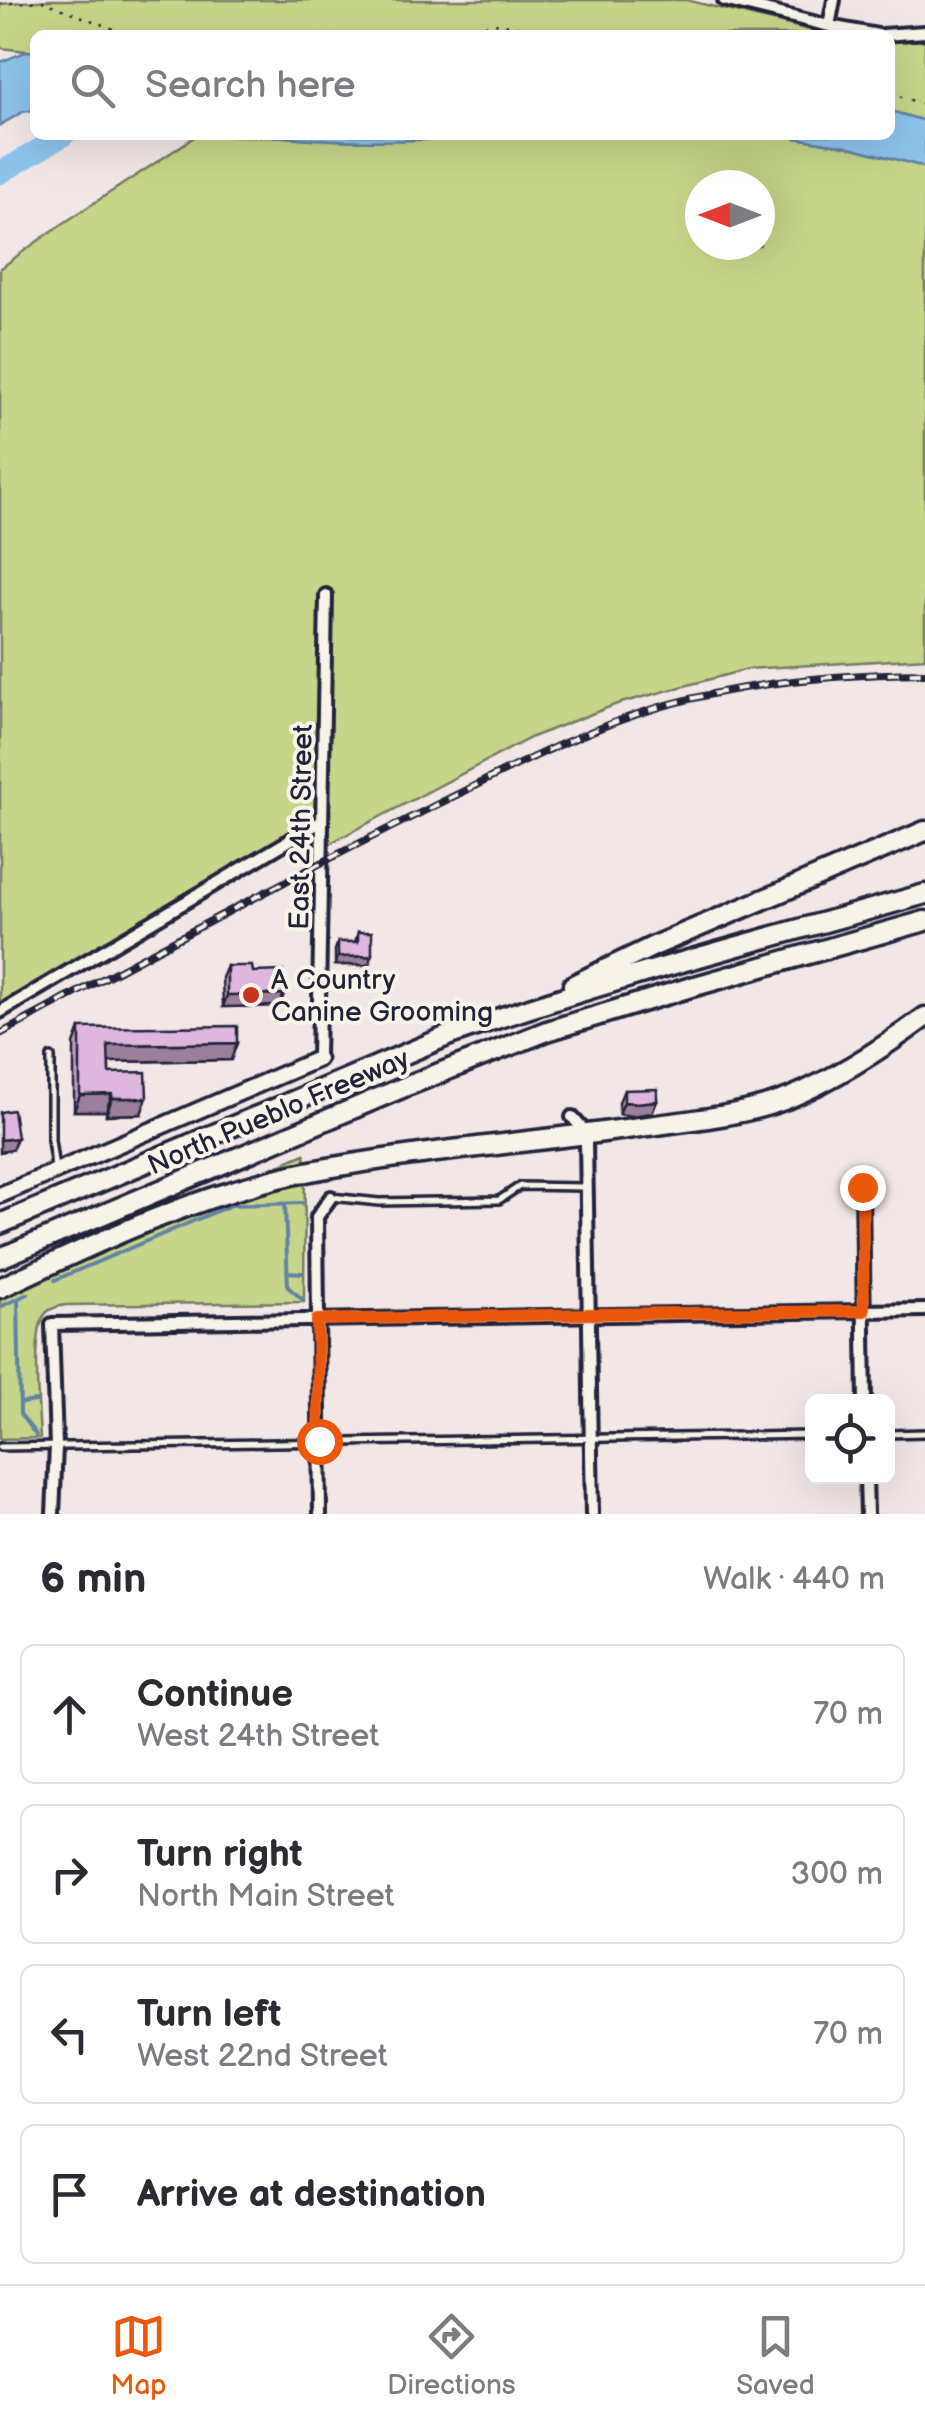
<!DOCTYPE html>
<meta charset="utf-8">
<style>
:root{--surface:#fff;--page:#f2f2f3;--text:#2b2b33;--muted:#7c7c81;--line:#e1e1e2;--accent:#ea580c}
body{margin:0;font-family:"Balsamiq Sans",sans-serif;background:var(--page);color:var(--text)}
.controls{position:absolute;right:30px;bottom:30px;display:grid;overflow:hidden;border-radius:15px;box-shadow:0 10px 40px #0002}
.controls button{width:90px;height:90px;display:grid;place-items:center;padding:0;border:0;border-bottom:2px solid var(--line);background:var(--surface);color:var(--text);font:50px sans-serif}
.compass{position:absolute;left:685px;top:170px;width:90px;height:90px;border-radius:50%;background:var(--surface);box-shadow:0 10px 40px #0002;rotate:270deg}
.stop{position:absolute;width:30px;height:30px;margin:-22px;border:8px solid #ea580c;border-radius:50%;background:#fff}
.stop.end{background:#ea580c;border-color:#fff;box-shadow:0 2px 10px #0008}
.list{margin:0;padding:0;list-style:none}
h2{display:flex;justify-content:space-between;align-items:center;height:130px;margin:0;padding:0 40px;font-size:42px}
h2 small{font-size:32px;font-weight:400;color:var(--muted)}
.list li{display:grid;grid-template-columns:65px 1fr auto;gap:30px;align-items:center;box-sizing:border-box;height:140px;margin:0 20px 20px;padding:0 20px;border:2px solid var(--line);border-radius:15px}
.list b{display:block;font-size:38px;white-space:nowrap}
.list p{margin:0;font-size:32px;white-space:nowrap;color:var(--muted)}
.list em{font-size:32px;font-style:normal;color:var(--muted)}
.icon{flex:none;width:55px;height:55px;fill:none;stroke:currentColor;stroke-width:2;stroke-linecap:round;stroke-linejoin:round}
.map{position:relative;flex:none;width:925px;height:1514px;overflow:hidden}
.search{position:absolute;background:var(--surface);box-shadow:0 10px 40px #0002;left:30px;right:30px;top:30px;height:110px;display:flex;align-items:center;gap:25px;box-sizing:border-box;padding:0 35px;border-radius:15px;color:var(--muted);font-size:38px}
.sheet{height:770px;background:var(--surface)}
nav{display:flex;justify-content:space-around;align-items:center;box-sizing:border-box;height:140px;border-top:2px solid var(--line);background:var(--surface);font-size:28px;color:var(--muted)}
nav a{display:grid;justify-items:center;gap:5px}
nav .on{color:var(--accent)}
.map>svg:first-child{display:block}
</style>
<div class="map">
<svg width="925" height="1514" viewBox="0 0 925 1514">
<rect width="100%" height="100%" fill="#f2e7e6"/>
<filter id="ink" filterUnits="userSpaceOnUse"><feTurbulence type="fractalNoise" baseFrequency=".01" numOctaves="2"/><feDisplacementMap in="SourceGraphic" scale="20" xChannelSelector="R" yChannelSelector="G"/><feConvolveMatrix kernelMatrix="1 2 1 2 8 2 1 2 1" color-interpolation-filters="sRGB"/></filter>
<g filter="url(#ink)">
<!-- green -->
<path fill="#c6d589" stroke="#747c62" stroke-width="2.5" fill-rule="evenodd" d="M49 0H686L830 35H35V52L0 48V4Z
M925 40V121L890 111V42Z
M197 135 423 140 518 135H776L846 146 925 167V658L748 669 617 704 532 737 321 848 322 823 0 1012V269C63 220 132 180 197 135ZM700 185H760V245H700Z
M305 1154 304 1302 67 1305C60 1306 52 1307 46 1313 31 1328 39 1414 40 1438L0 1439V1283Z"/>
<!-- water -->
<path fill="#8dc3eb" stroke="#6283a5" stroke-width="2.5" d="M28 51 35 52V110L23 112 0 125V62Z
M890 111 925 121V167L846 146 776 135H890Z
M264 135H517C434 140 348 145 264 135Z"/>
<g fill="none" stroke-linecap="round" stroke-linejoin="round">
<!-- stream -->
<path stroke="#6283a5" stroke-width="4" d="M285 1205 288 1287 302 1299
M287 1272 302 1273
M55 1280 231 1205 302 1203
M18 1300 20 1414 36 1435
M0 1307 28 1294
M21 1403 36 1401"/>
<!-- river -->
<path stroke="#8dc3eb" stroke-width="22" d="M0 173 64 135"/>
<defs>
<path id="lane" d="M51 1057V1140L55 1168
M331 1197 379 1202 499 1200 520 1186 584 1187
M888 1434 925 1433
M0 1447 812 1435"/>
<path id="street" d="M724 0 829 26 878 35
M829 26 834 0
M883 35 925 32
M0 1012 322 821
M318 1059 326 595
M572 1117 581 1127 586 1142 592 1514
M862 1187 865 1402
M866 1476 867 1514
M53 1514 56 1446 52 1324 925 1310
M320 1514 317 1217 331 1197"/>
<path id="secondary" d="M0 1195 318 1059"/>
<path id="highway" d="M573 985 656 945 925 831
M0 1224 450 1035C605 980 766 939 925 894
M0 1258 409 1085 547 1031 688 988 925 921
M0 1288C99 1241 203 1192 311 1171 417 1151 526 1143 633 1128 684 1121 740 1117 789 1098 837 1078 883 1048 925 1017"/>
</defs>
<!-- lane casing -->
<use href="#lane" stroke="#22223b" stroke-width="12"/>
<!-- street casing -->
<use href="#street" stroke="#22223b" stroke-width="18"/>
<!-- secondary casing -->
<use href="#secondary" stroke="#22223b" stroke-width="21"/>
<!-- highway casing -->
<use href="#highway" stroke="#22223b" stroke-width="25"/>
<!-- path -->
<path stroke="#22223b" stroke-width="2.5" stroke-dasharray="2.5 8" stroke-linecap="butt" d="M0 4 42 1 121 32 140 35
M217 35 231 33 240 35
M412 35 499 23 564 35
M890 93 925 105"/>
<!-- lane -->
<use href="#lane" stroke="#f7f3e8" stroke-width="5"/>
<!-- street -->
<use href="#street" stroke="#f7f3e8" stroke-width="10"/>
<!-- secondary -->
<use href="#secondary" stroke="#f7f3e8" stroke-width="14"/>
<!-- highway -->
<use href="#highway" stroke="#f7f3e8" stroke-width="18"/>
<defs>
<path id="rail" d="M0 1034C142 958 284 880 428 809 505 771 581 730 663 706 748 682 838 674 925 673"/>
</defs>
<!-- rail casing -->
<use href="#rail" stroke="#22223b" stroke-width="8"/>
<!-- rail -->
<use href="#rail" stroke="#f7f3e8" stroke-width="4" stroke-dasharray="11" stroke-linecap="butt"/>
</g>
<!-- wall -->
<path fill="#bf9dbf" stroke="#22223b" stroke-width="2.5" d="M358 932 372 956 369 965H335V950L338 942H355Z
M227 966 253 972 284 994 279 1006 223 1007 222 978Z
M80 1028 231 1060 109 1062V1073L141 1114 106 1115V1111H74V1044Z
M624 1090 657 1101 652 1113 631 1116 619 1114V1102Z"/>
<!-- shaded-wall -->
<path fill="#9b7f9b" stroke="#22223b" stroke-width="2.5" d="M372 956 369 965H335L338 957Z
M284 994 279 1006 223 1007 227 995Z
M237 1043 231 1060 103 1062 108 1045Z
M112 1094 106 1111H74L80 1095Z
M112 1098H147L141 1114 106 1115Z
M657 1101 652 1113 631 1116 619 1114 624 1102Z
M17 1138 12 1150 0 1152V1140Z"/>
<!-- building -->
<path fill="#deb6de" stroke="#22223b" stroke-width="2.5" d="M358 932H372V956L338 957V942H358Z
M227 966H252L253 972 283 971 284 994 227 995Z
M237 1026V1043L108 1045 109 1073 146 1072 147 1098H112V1094L80 1095V1028Z
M657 1089V1101L635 1103 624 1102V1090Z
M13 1110 17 1138 0 1140V1112Z"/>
</g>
<g fill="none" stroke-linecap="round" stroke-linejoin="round" filter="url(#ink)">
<!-- route -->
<path stroke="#ea580c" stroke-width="12" d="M319 1441 317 1320 590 1314 864 1311 862 1187"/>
</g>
<!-- markers -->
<circle fill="#c8321e" stroke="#f7f3e8" stroke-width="4" cx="251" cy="995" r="10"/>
<g text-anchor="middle" stroke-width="8" stroke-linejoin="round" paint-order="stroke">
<!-- street labels -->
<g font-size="28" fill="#22223b" stroke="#f7f3e8">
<text transform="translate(300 827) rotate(-89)" y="10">East 24th Street</text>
<text transform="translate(278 1111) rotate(-23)" y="10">North Pueblo Freeway</text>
</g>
<!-- poi labels -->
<g font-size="28" fill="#22223b" stroke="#f7f3e8" text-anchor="start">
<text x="271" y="989">A Country<tspan x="271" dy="32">Canine Grooming</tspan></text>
</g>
</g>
</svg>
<div class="controls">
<button><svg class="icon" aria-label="locate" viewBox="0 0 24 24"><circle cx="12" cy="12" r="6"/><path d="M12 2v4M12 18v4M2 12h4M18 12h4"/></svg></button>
</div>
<svg class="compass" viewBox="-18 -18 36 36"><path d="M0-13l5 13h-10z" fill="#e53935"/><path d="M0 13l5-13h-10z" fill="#7c7c81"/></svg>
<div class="stop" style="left:319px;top:1441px"></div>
<div class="stop end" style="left:862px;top:1187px"></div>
<div class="search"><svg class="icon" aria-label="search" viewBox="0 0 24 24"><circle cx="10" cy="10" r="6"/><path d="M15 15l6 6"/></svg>Search here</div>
</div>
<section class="sheet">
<h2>6 min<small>Walk · 440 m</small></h2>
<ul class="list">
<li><svg class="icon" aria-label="ahead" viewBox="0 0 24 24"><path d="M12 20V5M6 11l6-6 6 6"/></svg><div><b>Continue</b><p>West 24th Street</p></div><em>70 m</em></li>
<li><svg class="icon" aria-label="right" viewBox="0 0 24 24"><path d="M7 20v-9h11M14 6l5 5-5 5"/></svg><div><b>Turn right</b><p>North Main Street</p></div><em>300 m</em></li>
<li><svg class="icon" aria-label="left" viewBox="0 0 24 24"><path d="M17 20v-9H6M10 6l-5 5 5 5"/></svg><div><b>Turn left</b><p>West 22nd Street</p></div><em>70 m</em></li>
<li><svg class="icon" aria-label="arrive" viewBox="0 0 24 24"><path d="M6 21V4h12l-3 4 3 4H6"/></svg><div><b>Arrive at destination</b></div></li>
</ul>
</section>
<nav>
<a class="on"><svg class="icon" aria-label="map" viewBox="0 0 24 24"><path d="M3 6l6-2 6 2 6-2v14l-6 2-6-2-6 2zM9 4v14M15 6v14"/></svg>Map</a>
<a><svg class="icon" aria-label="directions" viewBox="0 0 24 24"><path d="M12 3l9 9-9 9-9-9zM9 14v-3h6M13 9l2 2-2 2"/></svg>Directions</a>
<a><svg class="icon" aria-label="saved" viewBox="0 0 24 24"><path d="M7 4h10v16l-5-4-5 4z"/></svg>Saved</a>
</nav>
